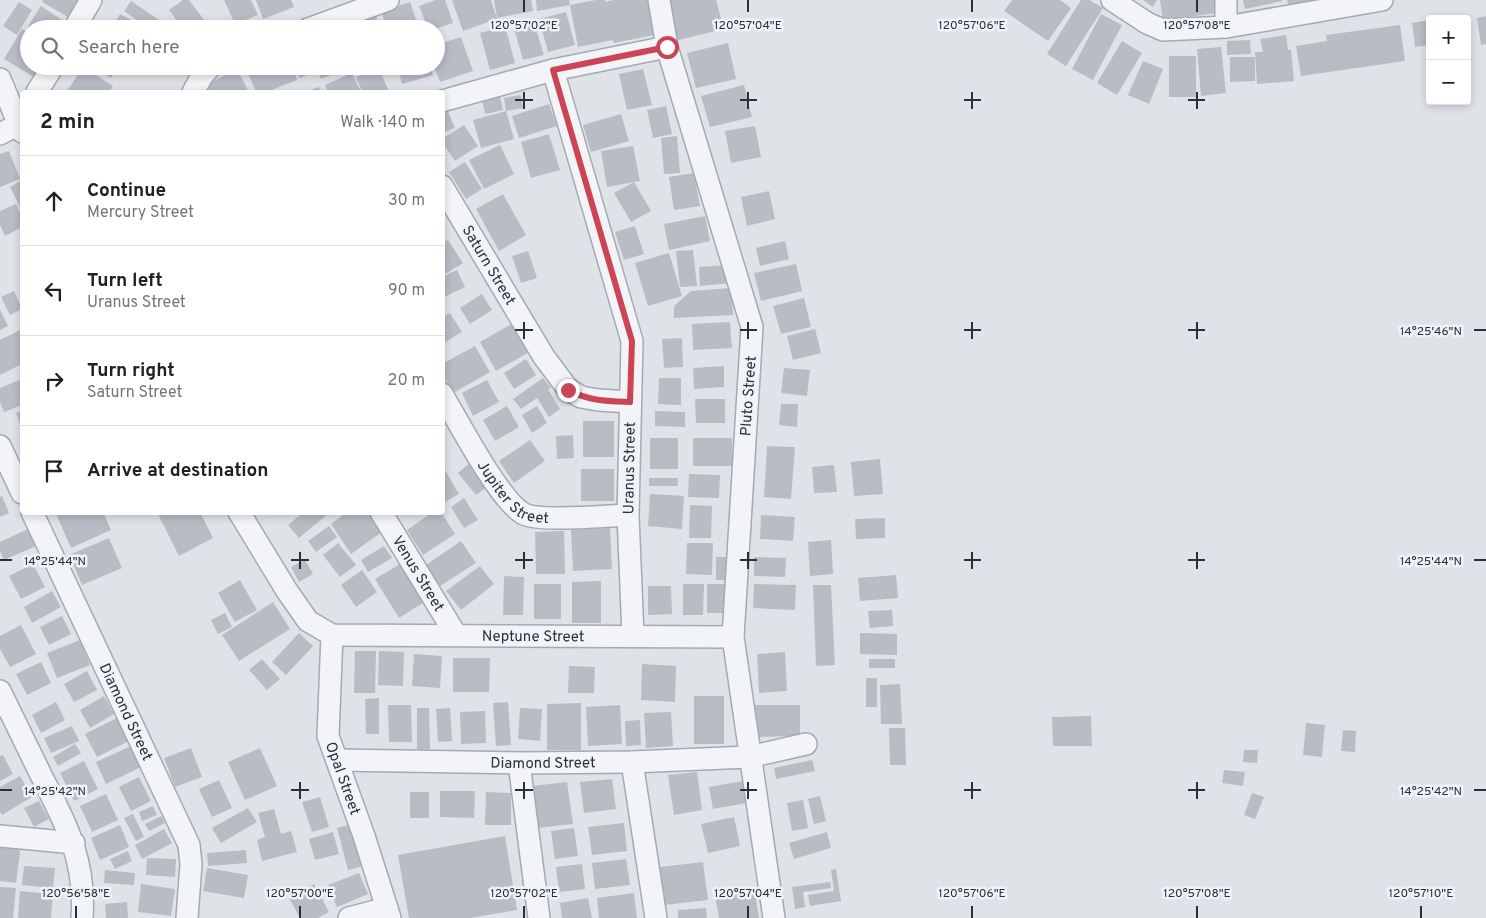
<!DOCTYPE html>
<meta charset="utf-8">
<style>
:root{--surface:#fff;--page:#f2f2f2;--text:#202124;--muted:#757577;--line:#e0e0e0}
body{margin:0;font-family:Overpass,sans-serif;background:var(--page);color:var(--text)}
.controls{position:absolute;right:15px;top:15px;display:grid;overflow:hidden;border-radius:5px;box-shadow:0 2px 8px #0003}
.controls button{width:45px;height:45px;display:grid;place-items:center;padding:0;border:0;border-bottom:1px solid var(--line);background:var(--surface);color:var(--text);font:25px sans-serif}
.stop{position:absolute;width:15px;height:15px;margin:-11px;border:4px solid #cc4557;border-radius:50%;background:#fff}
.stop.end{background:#cc4557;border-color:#fff;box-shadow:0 1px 5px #0008}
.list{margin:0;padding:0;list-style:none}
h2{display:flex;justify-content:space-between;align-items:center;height:65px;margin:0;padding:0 20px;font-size:21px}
h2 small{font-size:16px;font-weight:400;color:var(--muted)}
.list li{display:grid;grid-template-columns:32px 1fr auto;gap:15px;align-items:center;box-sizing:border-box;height:90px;padding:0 20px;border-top:1px solid var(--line)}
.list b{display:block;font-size:19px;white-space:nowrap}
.list p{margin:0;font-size:16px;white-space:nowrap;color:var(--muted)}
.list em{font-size:16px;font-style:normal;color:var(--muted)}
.icon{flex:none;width:28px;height:28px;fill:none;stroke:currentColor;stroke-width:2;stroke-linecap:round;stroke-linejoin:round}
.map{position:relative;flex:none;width:1486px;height:918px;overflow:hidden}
.search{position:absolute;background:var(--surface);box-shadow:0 2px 8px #0003;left:20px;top:20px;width:425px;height:55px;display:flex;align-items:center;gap:12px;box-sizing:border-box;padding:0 18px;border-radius:28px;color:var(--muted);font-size:19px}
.panel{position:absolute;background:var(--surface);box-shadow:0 2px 8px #0003;left:20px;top:90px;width:425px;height:425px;border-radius:5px}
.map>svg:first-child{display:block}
</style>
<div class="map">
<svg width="1486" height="918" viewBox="0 0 1486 918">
<rect width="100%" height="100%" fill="#dfe3e8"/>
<!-- building -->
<path fill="#b7bcc5" d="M43 0H88L75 21 42 2Z
M183 0H189L211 29H183L169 10Z
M224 0H251L258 15 235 24Z
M256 0H291L294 7 263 19Z
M436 0H445L453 23 435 29H428L419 6Z
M452 0H491L497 19 463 31Z
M494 0H531L533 11 497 18Z
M536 0H569L570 5 537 11Z
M596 0H605V2L614 0H647L654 35 614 43 613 40 578 47 570 5Z
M668 0H716L724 29 678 40Z
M1012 0H1060L1071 8 1048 41 1004 11Z
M1081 0H1089L1103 8 1066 66 1047 54Z
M1143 0H1157L1153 7Z
M1160 0H1215L1218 13 1163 20Z
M1243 0H1282V1L1245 9Z
M1287 0H1310V1L1289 7Z
M131 1 159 20 153 29H149L124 11Z
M19 2 32 10 17 35 3 26Z
M410 2 419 29H387L381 11Z
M41 6 71 26 69 29H32L28 26Z
M566 12 575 45 548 52 539 19Z
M120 14 148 29H112Z
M1101 14 1122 25 1093 80 1072 69Z
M376 16 380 29H347L346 26Z
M1486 16V44L1481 45 1477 18Z
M533 19 544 55 523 60 513 25Z
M1430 20V45L1415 47 1412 23Z
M1400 25 1405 61 1301 76 1296 46 1327 41 1326 35Z
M505 26 515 63 490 70 480 33Z
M22 29 29 33V66H47L39 80 4 59Z
M1286 35 1288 50 1291 49 1294 81 1257 84 1255 52H1263L1260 39Z
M461 37 473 71 440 82 434 66H436V45Z
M1250 40 1251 54 1227 55V41Z
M1122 41 1142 53 1117 95 1097 83Z
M728 43 736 79 696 88 687 53Z
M1221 47 1226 93 1201 96 1197 49Z
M1169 56H1196V97H1169Z
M1230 57H1255V81L1230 82Z
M1143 61 1163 69 1149 104 1128 95Z
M91 66H118L111 78Z
M245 66H292L297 80 266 92H256Z
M295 66H315L317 71 300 78Z
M316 66H334L336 73 321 79Z
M397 66H430L433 75 402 84Z
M83 67 113 86 109 92H70L67 91Z
M379 68 389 92H362L356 77Z
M237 69 249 92H208L204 86Z
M643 69 652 105 627 110 619 74Z
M352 73 361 92H328L325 85Z
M744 85 752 117 710 127 701 96Z
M319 87 321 92H305Z
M521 95 523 108 506 111 504 98Z
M500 96 503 110 485 114 482 100Z
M549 104 557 126 519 138 512 116Z
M666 106 672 134 653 138 647 110Z
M446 107 455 128 442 133V109Z
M506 111 514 139 481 148 473 120Z
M621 114 629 141 591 152 583 125Z
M464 125 478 146 455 161 442 142V139Z
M755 126 761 157 731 163 725 131Z
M549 134 560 170 531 178 521 142Z
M677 136 680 173 664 174 661 138Z
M500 145 514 174 484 189 469 160Z
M633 146 640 181 607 187 601 151Z
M9 151 20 179 0 187V154Z
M465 162 482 189 466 199 449 172Z
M694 173 700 206 674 210 669 177Z
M22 180V211L10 187Z
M634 182 651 211 631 222 614 193Z
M769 191 775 219 747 226 741 197Z
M503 194 526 235 499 251 476 209Z
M16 204 22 216V227L5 236 0 225V211Z
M705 216 710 241 669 250 664 224Z
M635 226 644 254 624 260 615 232Z
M448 240 463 263 442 276V243Z
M785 241 789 259 760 266 756 248Z
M693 250 697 286 680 287 676 251Z
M528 251 537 278 521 283 512 256Z
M669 253 682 296 648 306 635 263Z
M796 264 802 291 761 301 754 273Z
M729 265 731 283 700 286 699 267Z
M457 270 465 287 442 298V277Z
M731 288 733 315 674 318V306L691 291Z
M14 291 22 309 10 315 1 297Z
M482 294 492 310 470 324 460 308Z
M804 298 811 327 781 334 773 306Z
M0 310 8 326 0 330Z
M450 313 462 332 442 344V317Z
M515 322 531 351 496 371 480 342Z
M730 322 732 348 693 350 692 324Z
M22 329V364L0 375V340Z
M815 329 821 353 793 360 787 336Z
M682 338 683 367 664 368 662 339Z
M475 346 490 372 453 393 442 375V364Z
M526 359 536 375 514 389 504 373Z
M724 366V387L694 389 693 368Z
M784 368 810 370 807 396 781 393Z
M543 378 551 388 548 389 560 409 549 417 537 398 521 409 513 399Z
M659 378H681V405L658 404Z
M22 379V405L4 412 0 402V388Z
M487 380 499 402 473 416 462 393Z
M695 399H725V423H696Z
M781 404H798L797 427 779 425Z
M507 406 519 427 495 441 483 420Z
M537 406 547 423 532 433 522 415Z
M22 410V429L16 413Z
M655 411 685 412V427L655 426Z
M583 421H614V457H583Z
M573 435 574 458 557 459 556 436Z
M650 438H678V469H650Z
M693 438H732V466H693Z
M530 440 545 461 514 483 499 461Z
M767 446 795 447 791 499 764 497Z
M880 459 883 494 854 496 851 462Z
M472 461 490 485 476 495 458 473Z
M442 465 459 494 445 502 442 498Z
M834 465 837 492 814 493 812 467Z
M581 469H614V501H581Z
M689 474 720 475 719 498 688 497Z
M649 478H678V486H649Z
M650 494 684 496 682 529 648 526Z
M2 496 9 513 0 517V497Z
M464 498 478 520 464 528 451 507Z
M690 505 712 506 711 538H689Z
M65 512H103L111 530 71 548 57 516Z
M157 512H200L213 538 179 556Z
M304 512H330L299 538 288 525Z
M347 512H375L386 529 351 554 331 524Z
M433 512H441L455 534 423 555 407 530Z
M761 515 795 517 793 541 760 539Z
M885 518V538L856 539 855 519Z
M329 526 337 537 316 552 308 541Z
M610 528 612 569 573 571 571 530Z
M28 529 36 546 4 560 0 551V542Z
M564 531 565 574H536L535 532Z
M109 538 122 568 82 585 69 555Z
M831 540 833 574 810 576 808 542Z
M461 541 476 563 440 586 426 565Z
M338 543 356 565 340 577 323 555Z
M687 543H713L712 575 686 574Z
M384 546 392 558 368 572 361 560Z
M716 557H729L730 580H716Z
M754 557 786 558 785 577 754 576Z
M305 560 313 574 299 582 291 567Z
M405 561 429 599 399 618 375 579Z
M33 564 45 587 21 599 9 576Z
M480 566 494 584 461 610 446 591Z
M362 570 377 592 356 607 341 585Z
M896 575 898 598 860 601 858 578Z
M504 576 524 577 523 615H503Z
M240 580 257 610 235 622 218 593Z
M601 581V623H572V582Z
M534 584H561V619H534Z
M683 584H704L703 615H683Z
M707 584H725V613H707Z
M754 584 796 585 795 610 753 608Z
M813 585H831L835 665 816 666Z
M648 586H671L672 614 648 615Z
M52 591 61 607 32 623 24 607Z
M273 602 290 629 239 661 222 635Z
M892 610 893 626 870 628 868 611Z
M225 613 232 627 218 634 211 620Z
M62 616 71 634 49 645 40 627Z
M21 625 36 654 10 667 0 649V636Z
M299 633 313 646 286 675 272 662Z
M860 633 897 634V655L860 654Z
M80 640 90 665 57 678 47 653Z
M355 651H376L375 693H354Z
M379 651 404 652 403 686 378 685Z
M785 652 787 691 759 693 757 654Z
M414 654 442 656 440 688 412 686Z
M453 658H490L489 692H453Z
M262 659 280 679 267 690 249 670Z
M869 659H895V668H869Z
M41 662 51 683 27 695 16 674Z
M642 664 676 666 675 702 641 700Z
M569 666 595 667 594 693H568Z
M87 671 97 690 74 702 64 684Z
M866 678H877V707H866Z
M900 684 902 724H881L880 685Z
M104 696 114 714 90 728 80 710Z
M694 696H724V744H694Z
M379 698V734H366L365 699Z
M56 702 65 720 41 733 32 715Z
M508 702 511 745 496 746 493 703Z
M581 703V750H547V704Z
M388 705H411L412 742H389Z
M620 705 622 744 588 746 586 707Z
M754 705H800V736L754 737Z
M417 708H429L430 749 417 750Z
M450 708 452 741 438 742 436 709Z
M520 708 542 709 540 741 518 739Z
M485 711 486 743 461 744 460 712Z
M671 712 673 746 646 748 644 713Z
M1091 716 1092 746H1053L1052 717Z
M119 717 131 740 97 757 85 734Z
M640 720 641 745 626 746 625 721Z
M1306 723 1325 725 1322 757 1303 755Z
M72 726 79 741 51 753 44 738Z
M889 728H905L906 765H890Z
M1343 730 1356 731 1355 752 1341 751Z
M75 744 81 753 58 766 53 757Z
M131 746 141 767 106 784 96 762Z
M191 748 202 777 175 787 164 758Z
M260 748 277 786 245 800 228 762Z
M1244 750H1258L1257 763 1243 762Z
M3 755 13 774 0 781V756Z
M812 760 815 771 776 779 774 768Z
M84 761 98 789 74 801 60 773Z
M1224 770 1245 772 1243 786 1222 783Z
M697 772 702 810 674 815 668 775Z
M20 776 32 797 2 815 0 812V787Z
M139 777 151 801 131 811 119 787Z
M612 779 616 809 584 813 580 782Z
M219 780 232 808 212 817 199 789Z
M743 781 747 803 713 809 709 787Z
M567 782 573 824 537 828 532 786Z
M440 791H475L474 818 440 817Z
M410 792H429V818H410Z
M486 792 511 793V825H485Z
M1252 793 1264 797 1255 819 1244 815Z
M106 794 118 820 92 832 80 806Z
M820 796 826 821 814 824 808 799Z
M320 797 329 827 312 832 302 802Z
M803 800 808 828 792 831 787 803Z
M39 801 49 819 34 827 24 808Z
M153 806 157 815 142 821 139 812Z
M248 808 257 822 221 843 212 828Z
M274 809 281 834 291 831 297 852 262 861 257 840 265 837 258 813Z
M133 814 144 837 136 841 124 818Z
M161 816 165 823 149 831 145 824Z
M734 817 740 846 708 853 701 824Z
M356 823 367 865 348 870 337 828Z
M624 823 627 851 592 855 588 827Z
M120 825 129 847 100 860 91 838Z
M574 828 578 856 555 859 551 831Z
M164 829 172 843 142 859 135 845Z
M333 832 339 854 315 860 309 839Z
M827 832 831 848 794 859 789 843Z
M505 836 517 910 470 918H409L398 855Z
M0 842 21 844 16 883 0 881Z
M246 850 247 863 208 866 207 853Z
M128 851 132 861 115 869 110 859Z
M147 858 176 859 175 877 146 875Z
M626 859 630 885 595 889 592 863Z
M703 862 708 900 664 905 660 867Z
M582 864 585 889 559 892 556 867Z
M24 866 55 868 53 888 22 885Z
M207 868 248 875 244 898 203 891Z
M836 869 841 901 810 906 808 895 834 891 831 870Z
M105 870 135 873 134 885 104 883Z
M359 873 368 894 337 907 328 885Z
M830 882 831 888 803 892 805 907 795 909 792 887Z
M141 884 175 889 171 916 138 912Z
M314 884 329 912 318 918H300L289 898Z
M0 887 16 888 13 918H0Z
M754 888 759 918H719L715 895Z
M20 891 53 894 51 918H18Z
M634 893 637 918H599L597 898Z
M588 898 592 918H562L560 903Z
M127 902 128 918H106L105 904Z
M706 908 707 918H678V910Z"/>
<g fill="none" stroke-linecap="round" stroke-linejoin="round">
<defs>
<g id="minor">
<path d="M659 0 667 47 752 327 733 637 774 918"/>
<path d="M1112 0 1147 23 1163 30 1226 27 1382 0"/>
<path d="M1226 0V27"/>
<path d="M74 29 91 0"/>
<path d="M308 29 388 0"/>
<path d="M553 70 632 341 628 515 633 636"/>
<path d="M0 79 22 132"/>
<path d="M37 92 53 66"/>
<path d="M193 92 202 76 211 66"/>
<path d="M442 101 553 70 667 47"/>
<path d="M0 134 19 124 22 118"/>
<path id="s1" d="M442 186 544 357 568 389 581 397 598 400 630 402"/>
<path id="s2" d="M442 394C458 421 500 502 524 514 540 522 607 516 628 515"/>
<path d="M0 446 22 493"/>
<path id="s3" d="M32 512 189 845 191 864 187 918"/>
<path id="s4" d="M239 512 287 591 308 621 332 635 733 637"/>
<path id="s5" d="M381 512 456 635"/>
<path id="s6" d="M332 635 328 736 364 836 390 918"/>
<path d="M0 691C14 720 28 748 42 777 67 826 86 861 82 918"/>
<path id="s7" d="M337 760 519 763 632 762 749 757 806 744"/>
<path d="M632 762 656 918"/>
<path d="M519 763 539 918"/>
<path d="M0 836 74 843"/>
<path d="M349 918 387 908"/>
</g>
</defs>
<!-- minor casing -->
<use href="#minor" stroke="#a4aab2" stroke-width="24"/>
<!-- minor -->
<use href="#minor" stroke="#f2f4f7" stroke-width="21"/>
</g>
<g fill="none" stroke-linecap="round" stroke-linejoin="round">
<!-- route -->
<path stroke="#cc4557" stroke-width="6" d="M568 390C589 401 607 401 630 402L632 341 553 70 667 47"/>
</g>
<!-- ticks -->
<path fill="none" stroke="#28303f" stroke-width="2" d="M524 0V12M748 0V12M972 0V12M1197 0V12M524 92V109M748 92V109M972 92V109M1197 92V109M515 100H533M740 100H757M964 100H981M1188 100H1205M524 322V339M748 322V339M972 322V339M1197 322V339M515 330H533M740 330H757M964 330H981M1188 330H1205M1474 330H1486M300 552V569M524 552V569M748 552V569M972 552V569M1197 552V569M0 560H12M291 560H309M515 560H533M740 560H757M964 560H981M1188 560H1205M1474 560H1486M300 782V799M524 782V799M748 782V799M972 782V799M1197 782V799M0 790H12M291 790H309M515 790H533M740 790H757M964 790H981M1188 790H1205M1474 790H1486M76 906V918M300 906V918M524 906V918M748 906V918M972 906V918M1197 906V918M1421 906V918"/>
<g text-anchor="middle" stroke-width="5" stroke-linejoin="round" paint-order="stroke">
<!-- street labels -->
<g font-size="15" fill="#28303f" stroke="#eff2f6">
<text dy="5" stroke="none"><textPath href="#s1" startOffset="92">Saturn Street</textPath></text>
<text transform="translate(748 396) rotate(-86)" y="5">Pluto Street</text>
<text transform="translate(629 468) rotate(-89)" y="5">Uranus Street</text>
<text dy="5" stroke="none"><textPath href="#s2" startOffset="125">Jupiter Street</textPath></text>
<text dy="5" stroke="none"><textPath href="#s5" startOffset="72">Venus Street</textPath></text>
<text dy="5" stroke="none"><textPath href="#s4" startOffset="358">Neptune Street</textPath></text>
<text dy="5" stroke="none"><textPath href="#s3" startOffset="221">Diamond Street</textPath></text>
<text dy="5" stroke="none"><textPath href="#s7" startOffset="206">Diamond Street</textPath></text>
<text dy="5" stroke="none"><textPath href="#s6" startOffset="146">Opal Street</textPath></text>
</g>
</g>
<g font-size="12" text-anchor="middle" fill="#28303f" stroke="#eff2f6" stroke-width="5" stroke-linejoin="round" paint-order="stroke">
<text x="524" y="29">120°57'02"E</text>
<text x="748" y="29">120°57'04"E</text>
<text x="972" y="29">120°57'06"E</text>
<text x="1197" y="29">120°57'08"E</text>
<text x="1431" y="335">14°25'46"N</text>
<text x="55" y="565">14°25'44"N</text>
<text x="1431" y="565">14°25'44"N</text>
<text x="55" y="795">14°25'42"N</text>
<text x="1431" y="795">14°25'42"N</text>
<text x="76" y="897">120°56'58"E</text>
<text x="300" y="897">120°57'00"E</text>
<text x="524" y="897">120°57'02"E</text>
<text x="748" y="897">120°57'04"E</text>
<text x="972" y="897">120°57'06"E</text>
<text x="1197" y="897">120°57'08"E</text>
<text x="1421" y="897">120°57'10"E</text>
</g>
</svg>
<div class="controls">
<button>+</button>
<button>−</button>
</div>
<div class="stop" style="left:667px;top:47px"></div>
<div class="stop end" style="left:568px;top:390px"></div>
<div class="search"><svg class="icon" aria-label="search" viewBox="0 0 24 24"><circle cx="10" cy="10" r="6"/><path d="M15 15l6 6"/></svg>Search here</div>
<section class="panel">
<h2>2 min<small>Walk · 140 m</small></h2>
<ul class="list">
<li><svg class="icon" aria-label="ahead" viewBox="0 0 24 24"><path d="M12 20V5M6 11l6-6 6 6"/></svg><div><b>Continue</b><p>Mercury Street</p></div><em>30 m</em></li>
<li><svg class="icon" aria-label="left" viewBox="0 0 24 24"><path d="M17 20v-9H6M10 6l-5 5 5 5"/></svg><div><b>Turn left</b><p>Uranus Street</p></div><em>90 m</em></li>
<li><svg class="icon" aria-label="right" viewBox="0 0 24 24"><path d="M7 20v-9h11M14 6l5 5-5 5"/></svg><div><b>Turn right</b><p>Saturn Street</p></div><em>20 m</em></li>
<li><svg class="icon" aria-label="arrive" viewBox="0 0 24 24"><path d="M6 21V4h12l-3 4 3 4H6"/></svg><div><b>Arrive at destination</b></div></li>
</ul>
</section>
</div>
